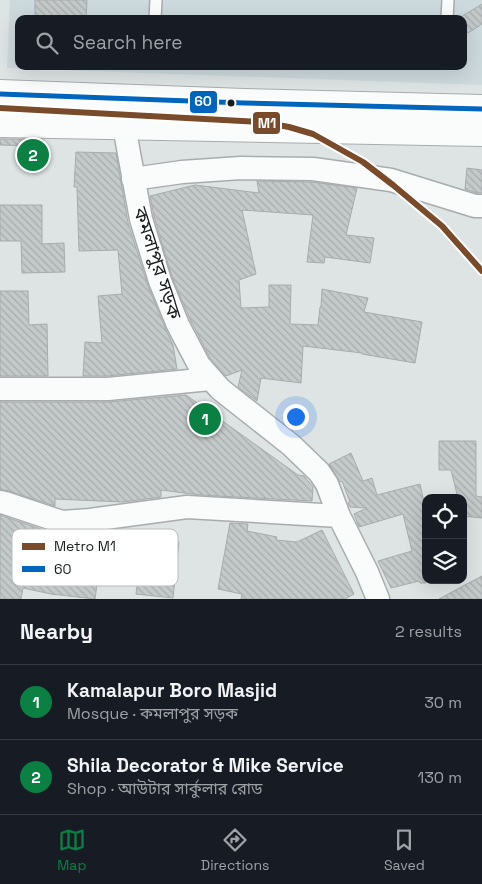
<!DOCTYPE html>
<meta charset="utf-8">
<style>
:root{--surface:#171b24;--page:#20242c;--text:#f1f3f6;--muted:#9ea1a6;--line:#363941;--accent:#0b8043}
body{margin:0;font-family:"Space Grotesk","Noto Sans Bengali",sans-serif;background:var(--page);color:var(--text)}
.controls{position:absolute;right:15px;bottom:15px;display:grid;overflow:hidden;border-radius:10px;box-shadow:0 5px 20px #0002}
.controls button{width:45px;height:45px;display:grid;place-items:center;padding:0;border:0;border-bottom:1px solid var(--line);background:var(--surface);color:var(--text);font:25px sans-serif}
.you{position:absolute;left:295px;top:416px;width:18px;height:18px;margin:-12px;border:4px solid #fff;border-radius:50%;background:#1a73e8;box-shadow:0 0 0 8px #1a73e833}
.badge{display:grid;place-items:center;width:32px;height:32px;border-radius:50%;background:var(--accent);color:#fff;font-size:16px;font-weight:700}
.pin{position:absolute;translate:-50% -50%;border:2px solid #fff;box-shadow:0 1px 5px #0006}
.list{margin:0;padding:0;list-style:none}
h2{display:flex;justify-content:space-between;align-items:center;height:65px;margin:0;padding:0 20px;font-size:21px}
h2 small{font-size:16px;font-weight:400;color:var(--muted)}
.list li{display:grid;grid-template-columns:32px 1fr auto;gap:15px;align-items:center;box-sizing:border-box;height:75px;padding:0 20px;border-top:1px solid var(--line)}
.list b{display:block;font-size:19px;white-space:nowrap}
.list p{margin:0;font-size:16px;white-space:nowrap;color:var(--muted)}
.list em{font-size:16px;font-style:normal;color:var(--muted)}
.icon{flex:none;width:28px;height:28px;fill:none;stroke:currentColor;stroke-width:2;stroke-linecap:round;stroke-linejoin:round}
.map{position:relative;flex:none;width:482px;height:599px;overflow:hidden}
.search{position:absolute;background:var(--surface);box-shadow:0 5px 20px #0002;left:15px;right:15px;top:15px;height:55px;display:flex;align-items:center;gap:12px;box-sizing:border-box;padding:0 18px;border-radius:10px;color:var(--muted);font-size:19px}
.sheet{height:215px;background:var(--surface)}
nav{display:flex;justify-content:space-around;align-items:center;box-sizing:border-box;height:70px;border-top:1px solid var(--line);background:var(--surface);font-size:14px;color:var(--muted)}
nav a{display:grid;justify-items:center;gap:2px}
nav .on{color:var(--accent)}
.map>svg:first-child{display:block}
</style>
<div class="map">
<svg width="482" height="599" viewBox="0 0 482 599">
<defs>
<pattern id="building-back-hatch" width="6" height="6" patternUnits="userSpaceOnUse" patternTransform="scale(1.25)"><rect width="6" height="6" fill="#c4c9ca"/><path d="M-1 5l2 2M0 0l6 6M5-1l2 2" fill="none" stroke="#a8acad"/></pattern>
</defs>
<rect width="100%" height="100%" fill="#dee3e4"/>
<!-- built -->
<path fill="#ccd9dd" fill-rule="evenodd" d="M10 0H482V85L7 68ZM19 19H463V66H19Z"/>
<!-- building -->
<path fill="url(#building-back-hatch)" stroke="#a7abac" d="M35 0H87L86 19H35Z
M482 4V24L468 33 463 25V19H460L459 18Z
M0 139H34V146L0 145Z
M76 152 116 153 128 223 148 286 166 330 173 345 177 369 107 376H83L85 342 102 343 98 296 122 294 118 250 79 251 77 187H74Z
M467 168 482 170V193H477L465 189Z
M257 181 312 182 357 188 346 235 374 238 370 263 325 257 324 263 307 262 313 215 242 210 256 274 239 280 241 308 269 307V285H291L290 324 318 325 320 307H321L322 289 368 298 364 312 422 322 415 363 362 354V353L303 346 301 383 261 378 257 401 238 387 242 370 226 376 210 358 190 319 172 277 154 216 150 196 195 185 259 193Z
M0 205H42V244L64 243 65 272 22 273 21 241H0Z
M0 291H28L29 325 47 324 48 376H0Z
M186 395 298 475 304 476 313 487 312 501 200 495 161 490V497L123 502 55 499V506L9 491 0 489V402H108Z
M439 441H476V496L482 497V518L463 516V498H458L451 470H439Z
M351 453 363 481 372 478 377 495 420 484 426 511V583H420L419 581 391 588 378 561 412 551 403 514 359 527 354 514 367 508 350 507 348 503 350 502 342 481 340 482 329 464Z
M0 515 58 535 93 533 104 534 95 599 51 594 23 588 21 599H0Z
M230 523 248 524 247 531 277 537 276 540 297 542 322 530 354 594 345 599H241L242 594 218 589Z
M143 538 179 542 173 598 136 594Z
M482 576V599H439L463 586Z"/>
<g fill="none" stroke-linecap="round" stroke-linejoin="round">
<defs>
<path id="lane" d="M155 19 156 0
M447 19 448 0"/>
<path id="street" d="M124 126 141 219 160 281 178 325 199 365 220 389 291 445 319 472 327 484 339 516 367 572 378 599
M133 179 182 172 241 168 313 169 391 180 475 206H482
M0 389H108L210 379
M0 502 5 503 62 522 90 520 187 507 339 516"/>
<path id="primary" d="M0 94 244 103 482 109
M0 123 482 132"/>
</defs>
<!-- lane casing -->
<use href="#lane" stroke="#a8acad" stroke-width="14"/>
<!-- street casing -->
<use href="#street" stroke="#a8acad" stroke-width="25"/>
<!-- primary casing -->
<use href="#primary" stroke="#a8acad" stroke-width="30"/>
<!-- lane -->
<use href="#lane" stroke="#fafbfb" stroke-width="11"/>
<!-- street -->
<use href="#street" stroke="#fafbfb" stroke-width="22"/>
<!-- primary -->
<use href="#primary" stroke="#fafbfb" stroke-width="28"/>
<defs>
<path id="bus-1" d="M0 94 244 103 482 109"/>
</defs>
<!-- bus-1 casing -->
<use href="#bus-1" stroke="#fff" stroke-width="9"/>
<!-- bus-1 -->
<use href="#bus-1" stroke="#0065bd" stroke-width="5"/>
<defs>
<path id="metro-1" d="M0 108 261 122 289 127 313 134 363 162 393 185 442 226 482 271"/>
</defs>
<!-- metro-1 casing -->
<use href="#metro-1" stroke="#fff" stroke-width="10"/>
<!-- metro-1 -->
<use href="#metro-1" stroke="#7a4b2a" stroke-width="6"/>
</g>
<!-- markers -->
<circle fill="#181c1d" stroke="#fff" stroke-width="2" cx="231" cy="103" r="4.5"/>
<g text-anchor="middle" stroke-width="4" stroke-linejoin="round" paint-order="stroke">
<!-- street labels -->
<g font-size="19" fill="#181c1d" stroke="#fff">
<text transform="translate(158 263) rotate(72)" y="7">কমলাপুর সড়ক</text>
</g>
</g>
<!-- legend -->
<rect x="12" y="529" width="166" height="57" rx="8" fill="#fff" stroke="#babbbb" stroke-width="1"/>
<rect x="22" y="543" width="23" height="7" fill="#7a4b2a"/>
<rect x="22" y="566" width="23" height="6" fill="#0065bd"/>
<g font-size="14" fill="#181c1d">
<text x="54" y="551">Metro M1</text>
<text x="54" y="574">60</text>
</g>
<g stroke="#fff" stroke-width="2">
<rect x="189" y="90" width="29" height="24" rx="5" fill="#0065bd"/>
<rect x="252" y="111" width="29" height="24" rx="5" fill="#7a4b2a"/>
</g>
<g font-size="14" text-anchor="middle" font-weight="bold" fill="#fff">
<text x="203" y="106">60</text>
<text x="267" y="128">M1</text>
</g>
</svg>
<div class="controls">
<button><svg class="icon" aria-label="locate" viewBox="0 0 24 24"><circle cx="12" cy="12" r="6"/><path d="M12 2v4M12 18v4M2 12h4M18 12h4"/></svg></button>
<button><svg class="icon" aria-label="layers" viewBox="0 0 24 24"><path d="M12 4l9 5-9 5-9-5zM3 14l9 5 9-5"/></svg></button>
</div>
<div class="you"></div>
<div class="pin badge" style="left:205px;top:419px">1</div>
<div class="pin badge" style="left:33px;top:155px">2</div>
<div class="search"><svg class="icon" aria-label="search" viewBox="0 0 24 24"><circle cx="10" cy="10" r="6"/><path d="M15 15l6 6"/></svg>Search here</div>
</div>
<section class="sheet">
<h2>Nearby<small>2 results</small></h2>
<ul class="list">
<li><span class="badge">1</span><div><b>Kamalapur Boro Masjid</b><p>Mosque · কমলাপুর সড়ক</p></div><em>30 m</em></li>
<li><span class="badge">2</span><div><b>Shila Decorator &amp; Mike Service</b><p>Shop · আউটার সার্কুলার রোড</p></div><em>130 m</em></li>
</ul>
</section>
<nav>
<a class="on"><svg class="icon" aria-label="map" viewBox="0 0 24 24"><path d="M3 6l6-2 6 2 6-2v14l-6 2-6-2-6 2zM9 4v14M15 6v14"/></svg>Map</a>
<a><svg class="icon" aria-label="directions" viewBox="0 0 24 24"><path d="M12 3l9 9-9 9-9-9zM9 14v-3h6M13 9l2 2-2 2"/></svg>Directions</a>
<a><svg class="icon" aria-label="saved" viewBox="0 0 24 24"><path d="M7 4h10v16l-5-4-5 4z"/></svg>Saved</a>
</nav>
